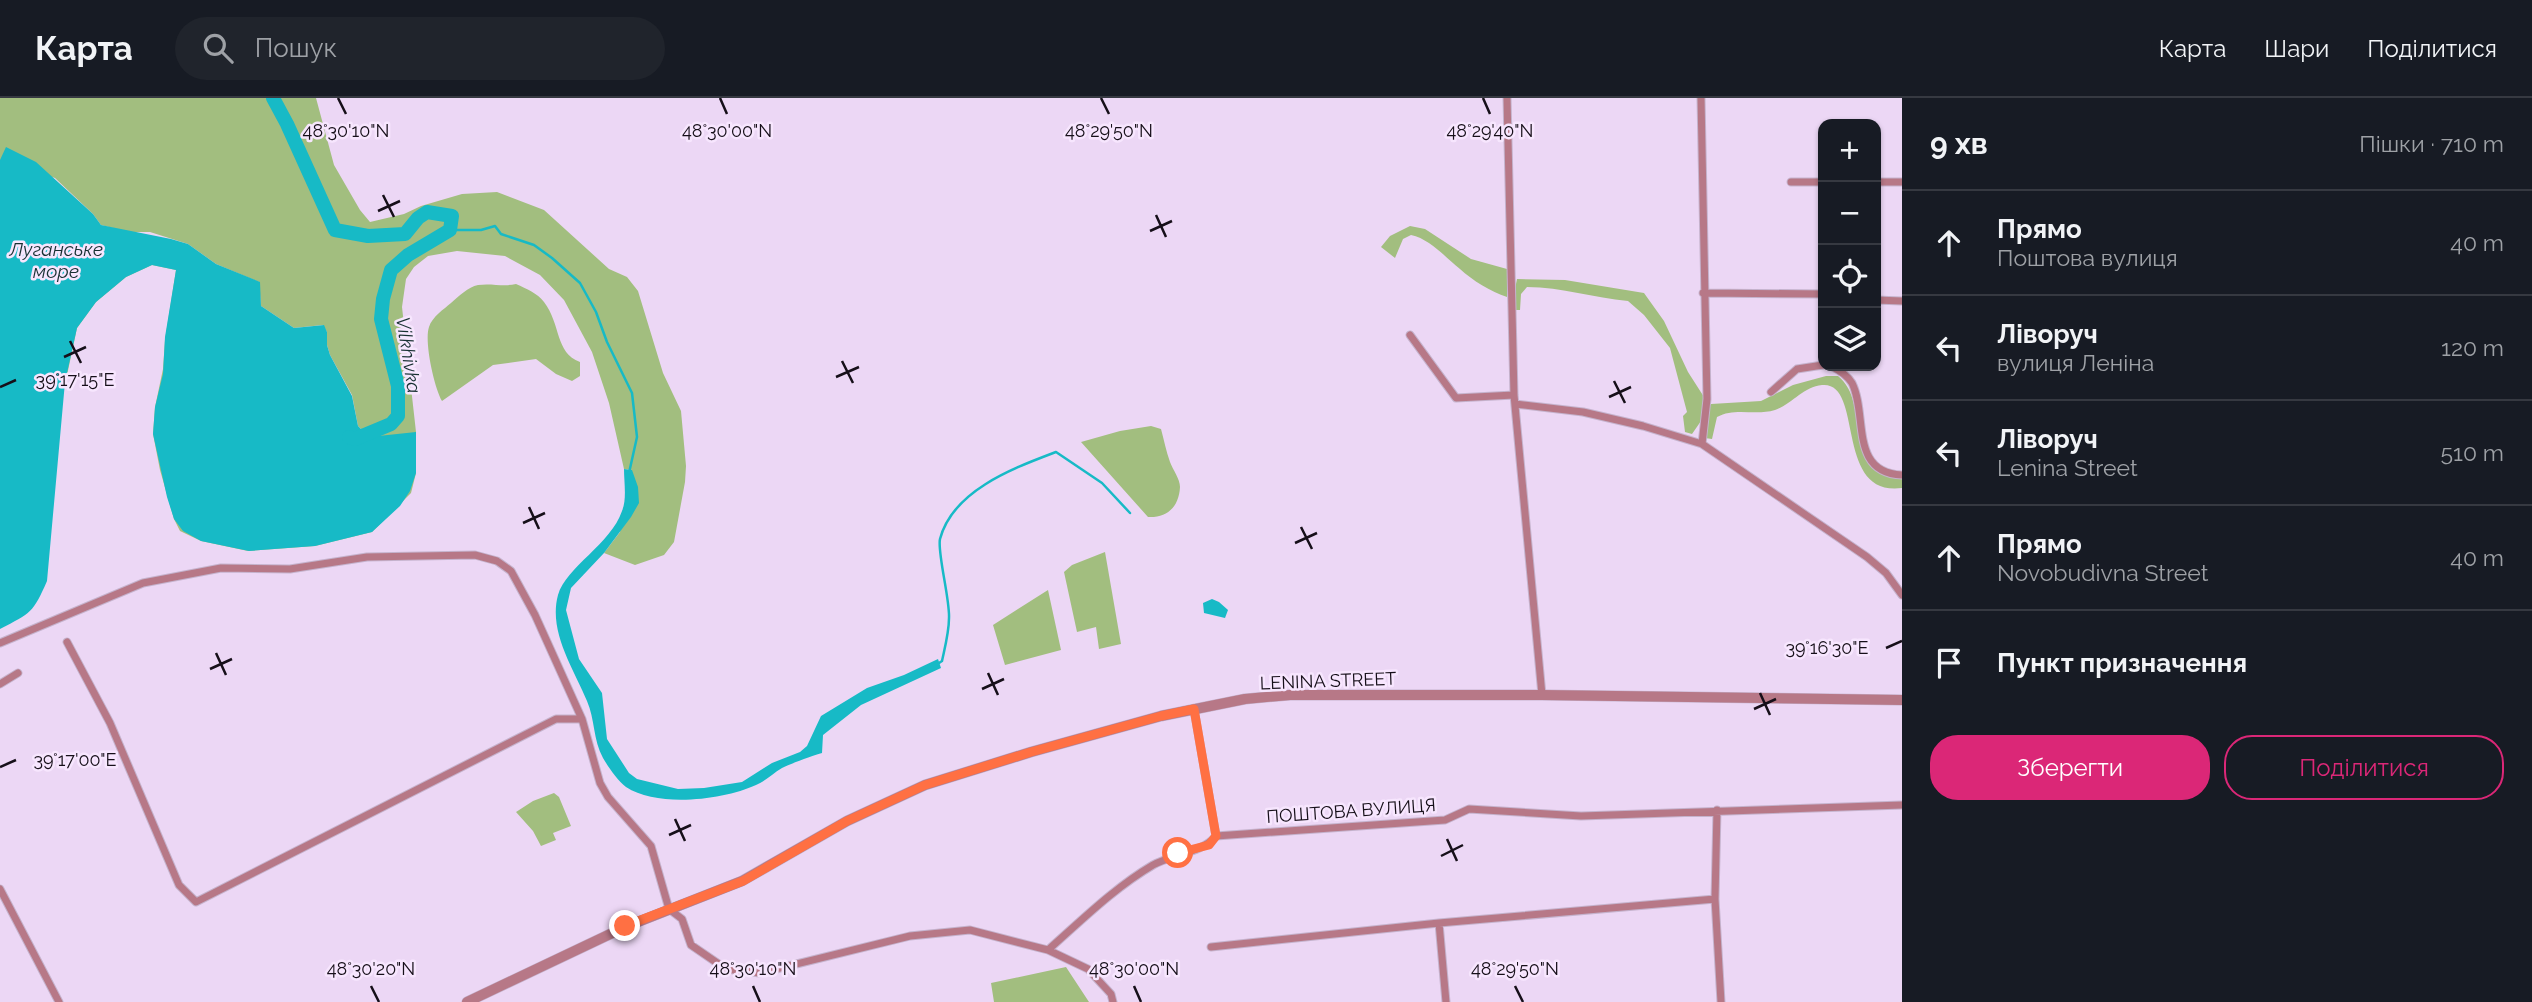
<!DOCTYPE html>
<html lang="uk">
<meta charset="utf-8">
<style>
:root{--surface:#171b24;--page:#20242c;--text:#f1f3f6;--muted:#9ea1a6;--line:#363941;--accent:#db2777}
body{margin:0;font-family:Raleway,sans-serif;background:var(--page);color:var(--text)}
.controls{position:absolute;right:21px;top:21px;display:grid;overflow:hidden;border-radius:14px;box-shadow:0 2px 5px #0004}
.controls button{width:63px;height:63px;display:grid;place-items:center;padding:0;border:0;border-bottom:2px solid var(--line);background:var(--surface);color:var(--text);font:35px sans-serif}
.stop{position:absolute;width:21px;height:21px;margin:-16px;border:5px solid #ff7043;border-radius:50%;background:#fff}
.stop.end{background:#ff7043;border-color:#fff;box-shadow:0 2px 7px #0008}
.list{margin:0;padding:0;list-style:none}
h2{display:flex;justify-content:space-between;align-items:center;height:91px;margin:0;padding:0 28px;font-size:30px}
h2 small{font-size:23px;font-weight:400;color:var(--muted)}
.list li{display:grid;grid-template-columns:46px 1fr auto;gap:21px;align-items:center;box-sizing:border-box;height:105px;padding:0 28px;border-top:2px solid var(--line)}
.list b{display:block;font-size:26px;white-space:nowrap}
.list p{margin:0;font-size:23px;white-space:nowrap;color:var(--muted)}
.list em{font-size:23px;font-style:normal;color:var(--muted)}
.actions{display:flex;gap:14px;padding:21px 28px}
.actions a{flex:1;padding:16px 0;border:2px solid var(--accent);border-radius:28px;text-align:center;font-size:24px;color:var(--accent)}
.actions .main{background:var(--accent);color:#fff}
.icon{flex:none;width:38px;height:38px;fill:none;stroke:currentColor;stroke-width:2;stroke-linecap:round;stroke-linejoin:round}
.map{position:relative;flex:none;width:1902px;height:904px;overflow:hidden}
header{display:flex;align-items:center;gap:42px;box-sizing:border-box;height:98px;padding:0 35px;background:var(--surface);border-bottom:2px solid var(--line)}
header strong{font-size:33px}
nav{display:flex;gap:38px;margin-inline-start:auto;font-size:24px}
.search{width:490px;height:63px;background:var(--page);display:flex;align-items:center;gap:18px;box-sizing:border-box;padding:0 24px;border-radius:38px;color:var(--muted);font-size:26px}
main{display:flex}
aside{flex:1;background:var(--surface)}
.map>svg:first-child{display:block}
</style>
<header>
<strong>Карта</strong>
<div class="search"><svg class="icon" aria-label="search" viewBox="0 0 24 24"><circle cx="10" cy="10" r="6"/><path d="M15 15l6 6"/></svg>Пошук</div>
<nav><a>Карта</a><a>Шари</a><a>Поділитися</a></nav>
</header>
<main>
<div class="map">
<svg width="1902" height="904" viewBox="0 0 1902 904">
<rect width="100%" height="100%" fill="#ecd7f5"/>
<!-- green -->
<path fill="#a2be7f" d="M0 0H316L334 67 360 112 370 124 404 116 421 108 462 96 497 94 544 112 609 171 627 179 638 193 663 275 681 313 686 368 685 384 674 444 664 457 635 467 604 455 620 434 632 372 624 371 609 305 592 254 564 202 540 177 505 158 457 153 428 158 414 169 406 181 402 209 416 334V375L411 395 372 434 315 448 248 453 201 443 180 433 174 421 160 372 153 336 155 309 163 271 165 242 176 172 152 167 126 179 96 204 77 230 66 282 65 216 161 155 369 339 358 328 352 297 330 257 327 247V234L323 227 294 230 261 208 259 184 216 166 188 146 150 134H129L101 127 93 116 55 80 0 62Z
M1410 128 1425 131 1471 161 1507 171V199C1491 194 1472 182 1460 171 1445 159 1430 141 1411 137L1403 141 1395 160 1381 149 1390 138Z
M1517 181 1565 182 1644 195 1664 223 1688 274 1704 299 1701 323 1692 336 1685 334 1683 318 1687 314 1670 250 1644 217 1628 203C1594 200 1562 189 1527 189L1521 196 1520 212H1516L1515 191Z
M516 186C527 191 537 195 544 204 561 226 555 255 580 264V278L572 283 556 276 536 261 493 267 442 303C434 289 424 243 429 229 432 219 444 211 451 205 459 198 468 189 478 187 491 185 504 189 516 186Z
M1826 278H1838C1873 306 1838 377 1902 380V390C1833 399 1865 283 1822 287 1803 289 1792 306 1775 312 1755 318 1735 309 1717 319L1712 341 1705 340 1708 309 1711 306 1761 303 1793 287Z
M1151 328 1161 331C1164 342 1166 353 1170 364 1173 372 1180 381 1180 389 1179 409 1167 420 1148 419L1081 344 1120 333Z
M1105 454 1121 546 1099 551 1096 529 1077 534 1064 474 1072 467Z
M1048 492 1061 552 1005 567 993 527Z
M554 695 559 699 571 728 553 735 556 742 541 748 533 733 516 714 533 703Z
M1066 869 1089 904H994L991 885Z"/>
<!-- water -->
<path fill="#17bac6" d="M6 49 36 64 93 116 101 127 171 141 188 146 216 166 260 184 261 208 294 230 324 227 327 234V247L330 257 352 298 358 328 369 339 416 334V375L410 393 400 408 372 434 315 448 249 453 201 443 183 433 174 421 167 399 153 336 155 309 163 276 165 239 176 172 152 167 126 179 96 204 77 230 65 284 47 483C33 515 31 515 0 531V62Z
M624 371 632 372 638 389 639 405 631 419 604 455 571 490 566 512 579 561 602 595 607 641 629 675 637 681 678 691 704 690 742 684 772 665 800 654 807 648 821 618 867 590 904 577 938 561 941 570 861 607 823 637 822 655C814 657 790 666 782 670 773 675 766 683 756 687 723 702 658 710 626 689 617 682 609 670 603 660 593 642 595 621 587 603 574 571 548 534 558 497 566 469 611 446 622 413 627 401 624 384 624 371Z
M1212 501 1219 504 1228 512 1225 520 1204 515 1203 505Z"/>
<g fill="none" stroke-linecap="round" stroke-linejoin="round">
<!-- stream -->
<path stroke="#17bac6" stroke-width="2.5" d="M450 132H481L495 128 501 136 534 147 552 160 580 185 596 214 607 244 632 295 637 339 629 375
M939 565 942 563C945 549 949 534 949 520 950 501 937 454 940 441 953 392 1014 370 1056 354L1102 385 1130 415"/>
<!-- river -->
<path stroke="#17bac6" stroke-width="14" d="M273 0 287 26 335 132 368 138 405 136 418 120 427 114 452 118 450 132 408 157 391 172 383 201 381 221 398 288V318L391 326 355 341 349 339"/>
<defs>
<path id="minor" d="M1507 0 1514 297 1542 597
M1701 0 1707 301 1702 346
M1791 84H1823
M1876 84H1902
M1703 195 1823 196
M1876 202 1902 203
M1410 237 1456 300 1514 297
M1831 268C1839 272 1847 277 1852 285 1868 317 1849 375 1902 377
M1771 294 1797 271 1823 267
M1515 306 1583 314 1643 328 1702 346 1867 459 1886 475 1902 497
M67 544 110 625 179 787 196 804 556 621H582
M0 545 143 485 221 470 290 471 367 459 475 457 497 463 511 473 535 517 582 621 600 685 608 699 651 748 669 811 682 821 691 847 726 871 760 875 910 838 970 832 1048 852 1088 871 1111 896 1113 904
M0 586 18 575
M1194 611 1216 738
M1717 712 1715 801 1721 904
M0 791 59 904
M1439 825 1446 904
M1211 849 1439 825 1715 801
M1048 852C1082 822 1114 790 1153 767 1173 756 1202 755 1216 738L1445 722 1469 711 1581 718 1902 707"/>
<path id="tertiary" d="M467 904 625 829 742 783 847 723 925 687 1031 654 1161 618 1245 601 1290 597H1542L1902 602"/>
</defs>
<!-- minor casing -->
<use href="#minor" stroke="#c5b3cd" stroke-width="9"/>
<!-- tertiary casing -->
<use href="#tertiary" stroke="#c5b3cd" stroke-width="11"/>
<!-- minor -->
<use href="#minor" stroke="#b77887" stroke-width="7"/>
<!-- tertiary -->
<use href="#tertiary" stroke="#b77887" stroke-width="10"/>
</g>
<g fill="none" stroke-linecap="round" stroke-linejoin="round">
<!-- route -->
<path stroke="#ff7043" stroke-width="9" d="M625 828 743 783 847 723 925 687 1031 654 1161 618 1194 611 1216 738 1209 747 1178 755"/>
</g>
<!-- ticks -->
<path fill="none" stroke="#160f19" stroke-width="2.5" d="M338 0 346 16M720 0 727 16M1101 0 1109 16M1483 0 1490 16M383 97 394 119M378 113 400 103M1156 117 1166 139M1150 133 1172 123M70 243 81 265M64 259 86 249M842 263 853 285M836 279 859 269M1614 283 1625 305M0 289 16 282M1609 299 1631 289M529 409 539 431M523 425 545 415M1301 429 1312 451M1295 445 1317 435M1886 550 1902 543M216 555 226 577M210 571 232 561M988 575 998 597M982 591 1004 581M1760 595 1770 617M1754 611 1776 601M0 669 16 662M675 721 685 743M669 737 691 727M1447 741 1457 763M1441 758 1463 747M371 888 379 904M753 888 760 904M1134 888 1141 904M1515 888 1523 904"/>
<g text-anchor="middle" stroke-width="5" stroke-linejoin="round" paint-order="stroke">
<!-- street labels -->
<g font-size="18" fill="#160f19" stroke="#f7e6fe">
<text transform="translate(1328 583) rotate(-2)" y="6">LENINA STREET</text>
<text transform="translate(1351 713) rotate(-4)" y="6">ПОШТОВА ВУЛИЦЯ</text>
</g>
<!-- water labels -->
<g font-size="19" font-style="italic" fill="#183032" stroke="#f7e6fe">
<text x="56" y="158">Луганське<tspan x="56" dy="22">море</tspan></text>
<text transform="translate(409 257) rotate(81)" y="7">Vilkhivka</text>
</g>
</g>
<g font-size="18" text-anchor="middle" fill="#160f19" stroke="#f7e6fe" stroke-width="5" stroke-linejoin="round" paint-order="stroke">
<text x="1490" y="39">48°29'40"N</text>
<text x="346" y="39">48°30'10"N</text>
<text x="727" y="39">48°30'00"N</text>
<text x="1109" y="39">48°29'50"N</text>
<text x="75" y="288">39°17'15"E</text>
<text x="1827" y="556">39°16'30"E</text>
<text x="75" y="668">39°17'00"E</text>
<text x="371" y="877">48°30'20"N</text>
<text x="753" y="877">48°30'10"N</text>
<text x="1134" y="877">48°30'00"N</text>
<text x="1515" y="877">48°29'50"N</text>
</g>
</svg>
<div class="controls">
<button>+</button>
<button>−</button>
<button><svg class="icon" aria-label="locate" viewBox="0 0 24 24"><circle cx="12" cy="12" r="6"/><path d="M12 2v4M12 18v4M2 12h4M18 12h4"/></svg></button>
<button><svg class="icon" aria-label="layers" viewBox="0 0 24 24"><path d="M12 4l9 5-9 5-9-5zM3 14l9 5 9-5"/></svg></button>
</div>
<div class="stop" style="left:1178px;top:755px"></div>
<div class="stop end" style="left:625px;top:828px"></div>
</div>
<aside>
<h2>9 хв<small>Пішки · 710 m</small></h2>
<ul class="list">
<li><svg class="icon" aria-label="ahead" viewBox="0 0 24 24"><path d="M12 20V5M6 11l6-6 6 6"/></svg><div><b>Прямо</b><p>Поштова вулиця</p></div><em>40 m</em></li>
<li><svg class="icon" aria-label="left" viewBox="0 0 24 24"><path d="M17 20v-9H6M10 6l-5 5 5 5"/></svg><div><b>Ліворуч</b><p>вулиця Леніна</p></div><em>120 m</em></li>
<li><svg class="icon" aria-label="left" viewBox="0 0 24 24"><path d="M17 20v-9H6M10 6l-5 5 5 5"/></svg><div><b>Ліворуч</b><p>Lenina Street</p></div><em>510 m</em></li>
<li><svg class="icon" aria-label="ahead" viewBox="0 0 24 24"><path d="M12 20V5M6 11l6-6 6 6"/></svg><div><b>Прямо</b><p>Novobudivna Street</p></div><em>40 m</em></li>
<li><svg class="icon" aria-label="arrive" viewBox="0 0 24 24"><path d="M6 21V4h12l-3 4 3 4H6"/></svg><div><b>Пункт призначення</b></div></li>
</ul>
<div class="actions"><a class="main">Зберегти</a><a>Поділитися</a></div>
</aside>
</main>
